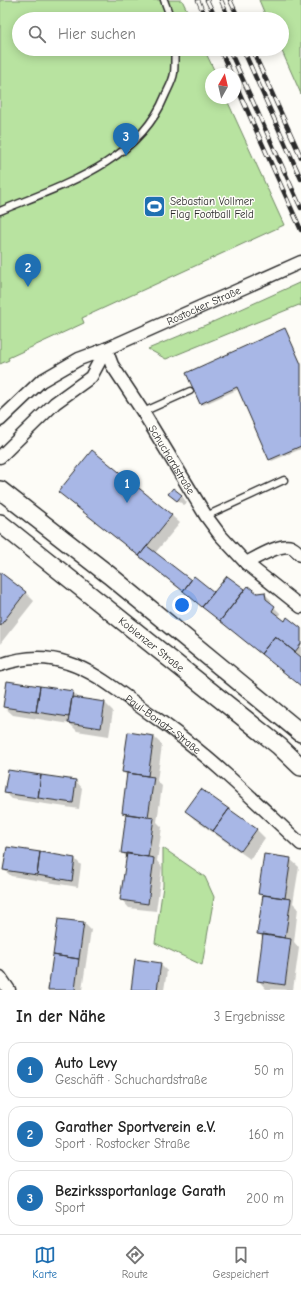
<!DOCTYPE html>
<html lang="de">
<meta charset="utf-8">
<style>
:root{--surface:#fff;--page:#f2f2f2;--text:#222;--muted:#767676;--line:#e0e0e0;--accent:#1f6fb2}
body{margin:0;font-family:"Comic Neue",sans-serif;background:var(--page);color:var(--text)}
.compass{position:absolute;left:205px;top:68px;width:36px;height:36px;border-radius:50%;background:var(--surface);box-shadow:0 2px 10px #0003;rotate:8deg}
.you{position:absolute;left:182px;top:605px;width:14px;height:14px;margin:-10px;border:3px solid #fff;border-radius:50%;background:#1a73e8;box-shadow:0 0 0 6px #1a73e833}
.badge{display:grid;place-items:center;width:26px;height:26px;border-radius:50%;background:var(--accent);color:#fff;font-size:13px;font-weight:700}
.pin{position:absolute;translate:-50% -33px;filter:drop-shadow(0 1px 2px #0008)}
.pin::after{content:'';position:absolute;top:21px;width:14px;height:12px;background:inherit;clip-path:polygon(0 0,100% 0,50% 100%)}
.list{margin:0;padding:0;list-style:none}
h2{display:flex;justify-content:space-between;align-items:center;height:52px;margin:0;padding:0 16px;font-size:17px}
h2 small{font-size:13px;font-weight:400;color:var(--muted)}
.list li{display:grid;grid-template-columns:26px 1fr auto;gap:12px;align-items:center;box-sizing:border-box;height:56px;margin:0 8px 8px;padding:0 8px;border:1px solid var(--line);border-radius:12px}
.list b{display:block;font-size:15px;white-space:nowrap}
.list p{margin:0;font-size:13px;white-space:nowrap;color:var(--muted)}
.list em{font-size:13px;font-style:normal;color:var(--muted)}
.icon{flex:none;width:22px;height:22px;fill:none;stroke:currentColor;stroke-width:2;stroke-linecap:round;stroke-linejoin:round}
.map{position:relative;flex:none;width:301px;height:990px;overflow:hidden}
.search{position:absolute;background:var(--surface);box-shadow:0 2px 10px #0003;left:12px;right:12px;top:12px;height:44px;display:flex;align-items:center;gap:10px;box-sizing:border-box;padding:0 14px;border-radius:22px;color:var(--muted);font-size:15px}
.sheet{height:244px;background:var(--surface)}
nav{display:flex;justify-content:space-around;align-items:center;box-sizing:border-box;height:56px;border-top:1px solid var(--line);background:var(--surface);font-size:11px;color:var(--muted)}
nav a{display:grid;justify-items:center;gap:2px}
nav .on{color:var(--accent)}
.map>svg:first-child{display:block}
</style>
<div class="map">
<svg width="301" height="990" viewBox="0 0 301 990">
<rect width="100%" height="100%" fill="#fdfcf7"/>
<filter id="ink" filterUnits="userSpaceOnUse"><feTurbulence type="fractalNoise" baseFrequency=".025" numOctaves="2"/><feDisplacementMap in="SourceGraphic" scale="8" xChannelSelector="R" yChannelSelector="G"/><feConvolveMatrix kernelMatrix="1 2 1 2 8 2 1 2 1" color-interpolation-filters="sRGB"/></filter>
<g filter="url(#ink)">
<!-- green -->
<path fill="#b8e3a0" stroke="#728766" d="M0 0H182L191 19H19V49H204L216 74H211V98H226L284 225 82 318 84 323 8 358 9 360 0 364Z
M259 0H301V94L281 49H282V19H267Z
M301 282V306L299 305 166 359 148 349 215 321Z
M163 848 205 877 214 897 202 965 155 943 163 886Z"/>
<!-- shadow -->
<path fill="#0003" d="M285 330 301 363V449L272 461 270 459 239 389 203 405 201 403Z
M173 489 182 496 187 503 184 505 171 496Z
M60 492 171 515 180 523 155 553 191 582 194 577 214 593 227 577 245 591 256 594 264 593 271 600 272 605 281 614 278 617 285 622 301 629V686L68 500Z
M0 573 26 593 34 601 0 644Z
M73 692 80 699 105 703 113 711 109 736 77 731 70 724 13 715 4 707Z
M154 737 162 745 157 781 162 786 157 822 162 827 157 861 162 867 156 911 129 908 121 899 127 858 122 852 127 817 123 813 128 777 123 772Z
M76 781 82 788 79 809 12 799 5 792Z
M186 811 257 830 265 838 250 859 194 819Z
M75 859 81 865 78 887 11 876 4 870Z
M290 859 299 867 293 903 298 908 294 942 299 948 293 990 266 989 258 980 264 939 258 933 264 898 259 894Z
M84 923 91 930 82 990H49Z
M160 964 167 971 164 990H132Z"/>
<!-- building -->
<path fill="#a8b7e6" stroke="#2b2b2b" d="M285 328 301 364V446L269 460 237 387 200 404 186 373Z
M92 450 172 515 139 556 58 492Z
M173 488 182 495 177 501 168 494Z
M147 546 191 580 183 591 139 556Z
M0 572 26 592 0 626Z
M194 576 214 592 202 607 183 591Z
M227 576 245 589 220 621 202 607Z
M248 586 257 593 265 592 266 599 275 606 272 611 285 621 287 617 301 628V644L295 652 275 636 261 654 220 621Z
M275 636 301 657V686L261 654Z
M7 681 40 686 36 712 3 707Z
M40 686 73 691 69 717 36 712Z
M72 697 105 702 101 728 68 723Z
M128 732 154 736 148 776 122 772Z
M8 770 41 775 38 798 4 793Z
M127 773 154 777 148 817 122 813Z
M41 775 76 780 73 803 38 798Z
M201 789 229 809 213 831 185 811Z
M229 809 257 829 241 851 213 831Z
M126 814 154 818 148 857 121 853Z
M7 847 40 852 37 875 3 870Z
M40 852 75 858 72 881 37 875Z
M127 853 154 858 148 904 120 900Z
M264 854 291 858 285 898 258 894Z
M263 895 291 899 285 938 257 934Z
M58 919 84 922 79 959 53 955Z
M263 934 291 939 285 985 257 981Z
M53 955 79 959 75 990H48Z
M135 959 161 963 157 990H131Z"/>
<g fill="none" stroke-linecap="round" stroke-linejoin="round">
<defs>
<path id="service" d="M164 0 171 19
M0 211C60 186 138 163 165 96 168 89 173 81 174 73 175 65 174 57 175 49
M143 412 190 391
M206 516 284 480"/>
<g id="minor">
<path id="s1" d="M106 349 112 365 143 412 206 516 220 535 246 563 301 607"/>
<path id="s2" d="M0 420 41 381 79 359 106 349 301 262"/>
<path d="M0 457 55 403 91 377 106 349"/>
<path d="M246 563C256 558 280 543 291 547 294 548 298 552 301 555"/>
<path id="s3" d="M0 665C22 657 45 655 68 663 93 671 114 688 135 703 150 714 165 724 179 735 222 768 261 807 301 844"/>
<path d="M0 977 9 990"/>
</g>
<g id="secondary">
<path d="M0 490 109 575 301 733"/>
<path id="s4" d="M0 523 279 746 301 767"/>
</g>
</defs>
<!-- service casing -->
<use href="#service" stroke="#2b2b2b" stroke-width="9"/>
<!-- minor casing -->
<use href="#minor" stroke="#2b2b2b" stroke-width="15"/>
<!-- secondary casing -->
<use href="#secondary" stroke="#2b2b2b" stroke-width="20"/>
<!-- service -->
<use href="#service" stroke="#fdfcf7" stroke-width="6"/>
<!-- minor -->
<use href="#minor" stroke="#fdfcf7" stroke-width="12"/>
<!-- secondary -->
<use href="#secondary" stroke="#fdfcf7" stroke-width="17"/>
<defs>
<path id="rail" d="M198 0 206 19
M207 0 216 19
M221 0 229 19
M230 0 239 19
M220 49 231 74
M229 49 301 208
M243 49 301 179
M252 49 301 157
M235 83 301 230"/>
</defs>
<!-- rail casing -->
<use href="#rail" stroke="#2b2b2b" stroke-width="4.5"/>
<!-- rail -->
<use href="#rail" stroke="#fdfcf7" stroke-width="3" stroke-dasharray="9" stroke-linecap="butt"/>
</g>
</g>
<!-- icons -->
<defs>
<symbol id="stadium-square" viewBox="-11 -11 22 22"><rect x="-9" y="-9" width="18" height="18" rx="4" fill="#1f6fb2" stroke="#fdfcf7"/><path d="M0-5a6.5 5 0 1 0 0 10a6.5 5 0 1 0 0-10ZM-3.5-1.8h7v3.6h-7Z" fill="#fff"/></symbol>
</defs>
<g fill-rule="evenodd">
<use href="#stadium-square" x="142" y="194" width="25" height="25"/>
</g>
<g text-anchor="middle" stroke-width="3" stroke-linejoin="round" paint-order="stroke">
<!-- poi labels -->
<g font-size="11" fill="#2b2b2b" stroke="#fdfcf7" text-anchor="start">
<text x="170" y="205">Sebastian Vollmer<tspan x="170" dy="13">Flag Football Feld</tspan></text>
</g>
<!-- street labels -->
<g font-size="11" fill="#2b2b2b" stroke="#fdfcf7">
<text dy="4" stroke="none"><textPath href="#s2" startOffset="236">Rostocker Straße</textPath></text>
<text dy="4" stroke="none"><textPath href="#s1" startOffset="129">Schuchardstraße</textPath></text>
<text dy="4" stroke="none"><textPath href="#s4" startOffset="194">Koblenzer Straße</textPath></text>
<text dy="4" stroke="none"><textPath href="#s3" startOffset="183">Paul-Bonatz-Straße</textPath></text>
</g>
</g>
</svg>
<svg class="compass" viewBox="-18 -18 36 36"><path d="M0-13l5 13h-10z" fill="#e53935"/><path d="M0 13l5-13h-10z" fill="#767676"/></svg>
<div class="you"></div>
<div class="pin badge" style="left:127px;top:503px">1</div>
<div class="pin badge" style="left:28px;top:287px">2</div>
<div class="pin badge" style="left:126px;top:156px">3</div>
<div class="search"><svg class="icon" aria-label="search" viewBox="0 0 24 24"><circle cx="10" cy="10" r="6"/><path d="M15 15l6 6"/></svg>Hier suchen</div>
</div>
<section class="sheet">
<h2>In der Nähe<small>3 Ergebnisse</small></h2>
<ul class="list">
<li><span class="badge">1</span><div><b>Auto Levy</b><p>Geschäft · Schuchardstraße</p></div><em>50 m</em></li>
<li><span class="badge">2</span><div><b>Garather Sportverein e.V.</b><p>Sport · Rostocker Straße</p></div><em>160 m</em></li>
<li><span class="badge">3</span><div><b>Bezirkssportanlage Garath</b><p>Sport</p></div><em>200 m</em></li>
</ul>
</section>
<nav>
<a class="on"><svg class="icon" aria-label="map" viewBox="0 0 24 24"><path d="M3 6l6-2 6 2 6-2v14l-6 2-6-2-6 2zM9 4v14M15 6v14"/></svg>Karte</a>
<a><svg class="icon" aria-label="directions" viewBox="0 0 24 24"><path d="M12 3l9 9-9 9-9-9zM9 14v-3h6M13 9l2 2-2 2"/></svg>Route</a>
<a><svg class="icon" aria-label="saved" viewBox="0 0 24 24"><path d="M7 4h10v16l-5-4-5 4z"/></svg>Gespeichert</a>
</nav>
